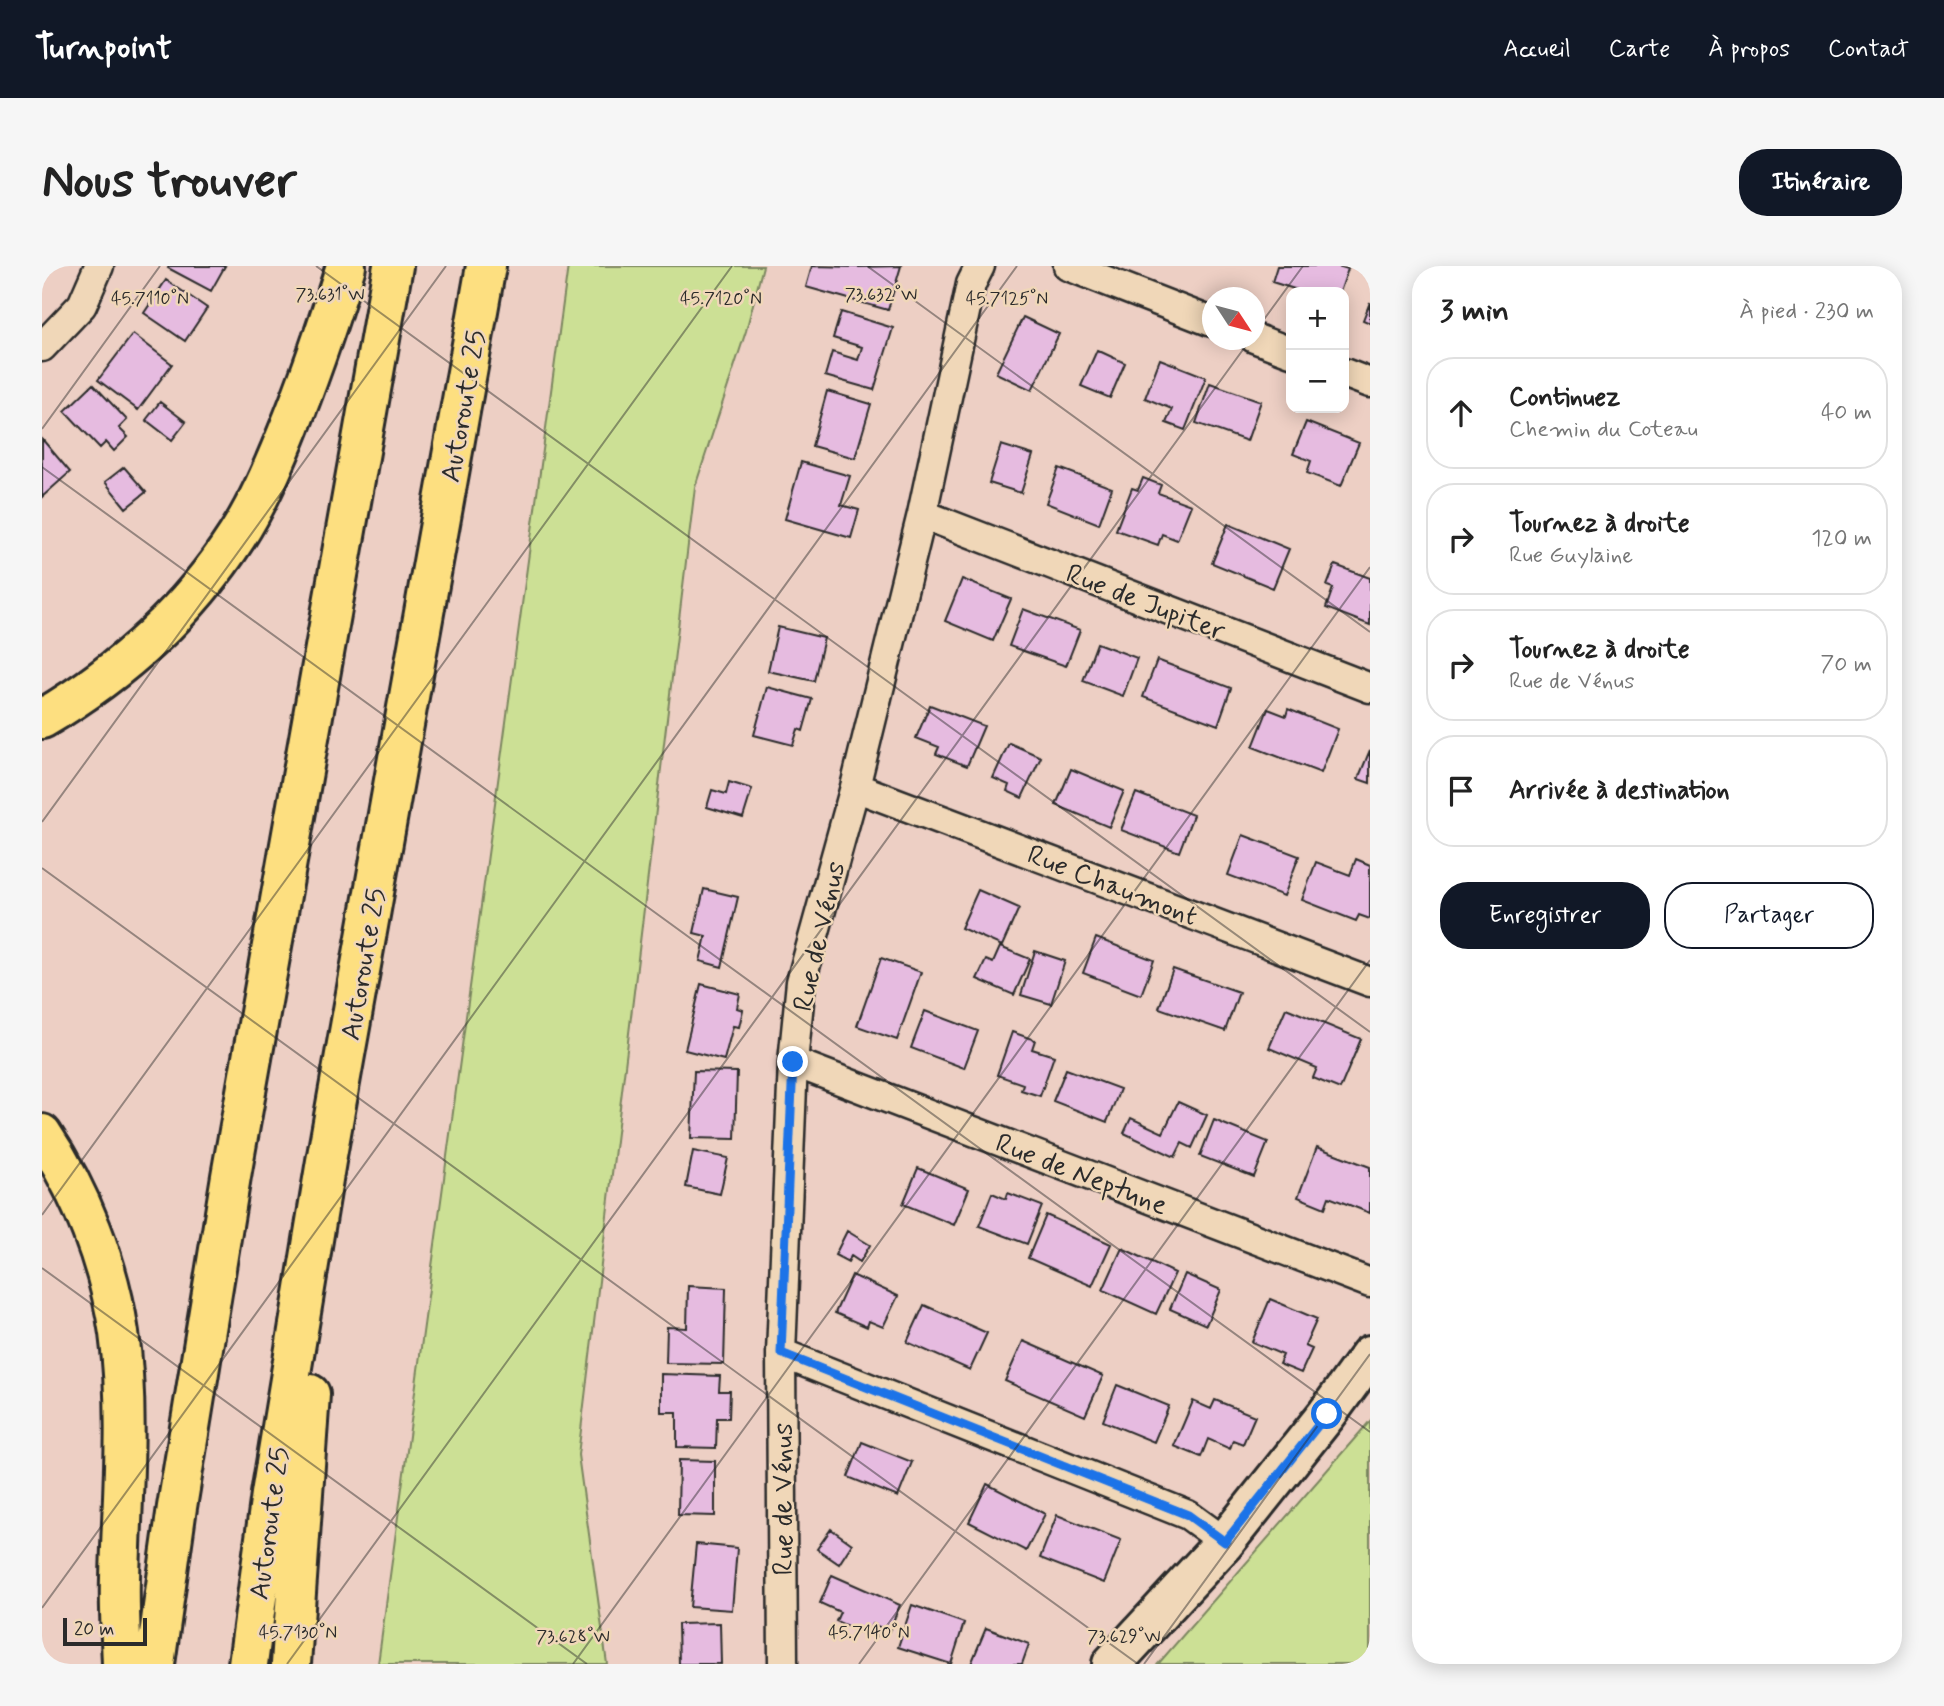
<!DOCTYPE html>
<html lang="fr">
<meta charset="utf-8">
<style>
:root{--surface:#fff;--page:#f6f6f6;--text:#222;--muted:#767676;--line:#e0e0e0;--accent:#111827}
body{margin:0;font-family:Mynerve,sans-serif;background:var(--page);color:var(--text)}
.controls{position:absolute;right:21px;top:21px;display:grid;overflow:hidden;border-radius:14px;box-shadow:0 4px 18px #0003}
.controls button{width:63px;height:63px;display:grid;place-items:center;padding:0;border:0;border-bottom:2px solid var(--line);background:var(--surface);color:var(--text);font:35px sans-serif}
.compass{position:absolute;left:1160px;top:21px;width:63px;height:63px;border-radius:50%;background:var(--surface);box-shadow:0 4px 18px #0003;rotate:126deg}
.scale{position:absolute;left:21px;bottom:18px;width:84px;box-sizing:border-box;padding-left:7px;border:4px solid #2b2b2b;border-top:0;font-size:19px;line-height:24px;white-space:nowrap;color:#2b2b2b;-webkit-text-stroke:5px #f0d7b8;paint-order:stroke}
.stop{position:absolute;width:21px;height:21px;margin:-16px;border:5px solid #1a73e8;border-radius:50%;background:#fff}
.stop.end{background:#1a73e8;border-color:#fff;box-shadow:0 2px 7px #0008}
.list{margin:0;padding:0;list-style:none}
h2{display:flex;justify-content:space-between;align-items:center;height:91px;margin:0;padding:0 28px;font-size:30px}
h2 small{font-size:23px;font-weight:400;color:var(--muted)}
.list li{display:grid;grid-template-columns:46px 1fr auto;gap:21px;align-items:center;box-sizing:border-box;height:112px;margin:0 14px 14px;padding:0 14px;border:2px solid var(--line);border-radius:28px}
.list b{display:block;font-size:26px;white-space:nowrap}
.list p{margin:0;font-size:23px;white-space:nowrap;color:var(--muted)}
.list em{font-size:23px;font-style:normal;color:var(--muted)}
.actions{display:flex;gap:14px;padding:21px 28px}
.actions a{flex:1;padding:16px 0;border:2px solid var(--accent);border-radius:28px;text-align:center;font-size:24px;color:var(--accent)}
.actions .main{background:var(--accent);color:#fff}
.icon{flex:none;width:38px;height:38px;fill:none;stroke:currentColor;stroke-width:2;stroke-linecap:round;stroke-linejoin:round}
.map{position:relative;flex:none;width:1328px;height:1398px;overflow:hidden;border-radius:28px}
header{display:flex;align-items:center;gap:42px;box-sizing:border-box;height:98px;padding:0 35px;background:var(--accent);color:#fff}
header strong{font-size:33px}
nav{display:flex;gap:38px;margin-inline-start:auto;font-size:24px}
.intro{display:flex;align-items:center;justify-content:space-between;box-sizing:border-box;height:168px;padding:0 42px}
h1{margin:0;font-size:49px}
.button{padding:18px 32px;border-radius:28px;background:var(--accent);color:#fff;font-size:24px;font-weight:700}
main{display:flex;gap:42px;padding:0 42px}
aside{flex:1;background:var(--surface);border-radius:28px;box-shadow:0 4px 18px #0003}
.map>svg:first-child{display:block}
</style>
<header>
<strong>Turnpoint</strong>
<nav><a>Accueil</a><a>Carte</a><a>À propos</a><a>Contact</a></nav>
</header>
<div class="intro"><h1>Nous trouver</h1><a class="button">Itinéraire</a></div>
<main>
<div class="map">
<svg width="1328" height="1398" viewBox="0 0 1328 1398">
<rect width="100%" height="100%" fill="#edcfc4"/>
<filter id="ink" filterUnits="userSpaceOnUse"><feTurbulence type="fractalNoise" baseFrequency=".0143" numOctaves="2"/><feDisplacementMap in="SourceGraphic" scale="14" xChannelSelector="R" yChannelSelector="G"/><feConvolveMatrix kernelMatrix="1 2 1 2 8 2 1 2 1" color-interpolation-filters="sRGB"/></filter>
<g filter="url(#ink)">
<!-- green -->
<path fill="#cce095" stroke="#7c8660" stroke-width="2" d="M526 0H721L704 65 653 221 536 1189 565 1398H336Z
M1328 1155V1398H1116Z"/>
<!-- building -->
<path fill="#e6bbe0" stroke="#2b2b2b" stroke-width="2" d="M127 0H183L169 25 126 2Z
M770 0 816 1 859 0 846 44 764 21Z
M1235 0H1296L1306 3 1298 26H1262L1230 16Z
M124 14 165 42 143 75 102 47Z
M1328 36V57L1321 54Z
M799 46 851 62 832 124 783 110 790 86 816 94 820 81 791 72Z
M981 51 1017 68 990 124 954 107Z
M91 68 130 98 96 144 56 114Z
M1055 84 1083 97 1068 132 1039 120Z
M1118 93 1164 111 1143 164 1124 157 1130 143 1103 132Z
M1168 117 1219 135 1205 175 1154 157Z
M51 118 85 154 77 162 86 171 72 185 64 176 58 182 23 145Z
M785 125 829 138 813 192 770 180Z
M118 136 144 156 130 174 104 154Z
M1264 156 1317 177 1299 220 1265 207 1269 195 1251 188Z
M0 173 28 206 0 231Z
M959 179 991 189 979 227 947 217Z
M759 196 808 210 799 239 817 244 809 272 743 253Z
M82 201 104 226 84 242 63 216Z
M1017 202 1070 222 1057 258 1004 237Z
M1101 212 1119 219 1116 227 1149 239 1135 274 1120 268 1116 279 1074 264 1090 222 1096 224Z
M1186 258 1247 283 1231 322 1170 297Z
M1293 299 1328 312V359L1284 342 1291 322 1285 320Z
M920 313 969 333 951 375 903 355Z
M981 343 1038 364 1024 400 967 380Z
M736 361 782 372 772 415 726 405Z
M1055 377 1095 392 1081 430 1041 415Z
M1115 394 1189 422 1176 459 1101 431Z
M725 421 770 433 761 465 756 463 751 479 712 469Z
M888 439 942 460 925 500 894 488 897 481 874 472Z
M1226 443 1244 450 1246 443 1296 463 1279 507 1211 481Z
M967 477 999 491 980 532 965 525 967 519 951 512Z
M1328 484V517L1316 513Z
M1029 503 1082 525 1067 561 1014 539Z
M687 516 710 523 701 552 665 541 670 524 684 528Z
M1094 527 1151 549 1137 586 1079 564Z
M1201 569 1257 590 1242 630 1186 609Z
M1314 593 1328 599V653L1317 649 1314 655 1260 634 1274 596 1308 609Z
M662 623 696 631 680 701 658 695 664 670 652 667Z
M936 624 977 642 960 680 919 662Z
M1054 672 1112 694 1099 729 1041 707Z
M958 681 988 693 972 729 935 713 944 694 951 697Z
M993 685 1023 695 1009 738 979 729Z
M839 692 879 706 855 774 815 760Z
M1131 703 1197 726 1183 765 1117 742Z
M659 718 698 728 695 742 701 744 697 761 691 760 682 794 643 784Z
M1244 742 1319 773 1298 823 1271 812 1275 802 1227 782Z
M883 745 936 765 922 802 869 782Z
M970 766 993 774 990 783 1012 790 998 830 979 824 981 818 955 809Z
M1024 803 1078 823 1065 856 1011 835Z
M652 805 695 806 693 873 649 872Z
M1136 836 1165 849 1150 882 1140 877 1133 891 1082 867 1089 852 1121 867Z
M1172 854 1226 876 1212 911 1158 890Z
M1275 881 1328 901V947L1287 931 1283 942 1256 931Z
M651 885 686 892 678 928 644 921Z
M876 902 927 923 912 959 861 938Z
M950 927 964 933 966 927 1000 940 985 978 937 960Z
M1004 949 1069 978 1050 1020 986 992Z
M805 965 828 979 818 996 809 990 806 996 793 989Z
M1080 982 1133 1007 1114 1048 1061 1024Z
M1143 1008 1179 1024 1164 1059 1128 1043Z
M810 1009 856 1030 841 1061 827 1055 825 1061 793 1047Z
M646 1020 684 1022 682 1098 624 1097 625 1061 645 1062Z
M1228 1033 1275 1053 1263 1080 1270 1083 1259 1107 1237 1098 1241 1089 1210 1076Z
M882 1039 945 1067 928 1104 865 1076Z
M981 1075 1061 1110 1043 1150 963 1115Z
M619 1108 678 1110 677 1125H688L687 1152H675L674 1182 635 1181V1146H619Z
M1075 1119 1127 1140 1112 1176 1061 1155Z
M1173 1134 1213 1150 1201 1178 1191 1174 1188 1183 1166 1173 1159 1191 1132 1180 1151 1135 1169 1143Z
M820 1176 870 1196 856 1231 806 1211Z
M637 1194 673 1195V1250L636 1249Z
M945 1218 1003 1248 984 1285 927 1256Z
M1015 1249 1079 1274 1062 1317 998 1292Z
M789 1263 810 1278 797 1298 775 1283Z
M654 1278 695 1282 690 1344 648 1341Z
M790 1309 858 1339 847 1365 830 1358 825 1369 794 1355 798 1346 778 1337Z
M870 1339 922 1357 909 1398 856 1381Z
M678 1357 679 1398H637L636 1358Z
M944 1362 987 1378 980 1398H929Z"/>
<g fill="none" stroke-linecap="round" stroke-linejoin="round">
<defs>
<path id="street" d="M1026 0 1170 56
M1212 72 1249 86
M0 81 40 39 57 0
M1302 107 1328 117
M880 248 1328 422
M813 521 1328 716
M751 796 1328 1017
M739 1087 1146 1249 1183 1276
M741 1398 739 1087 751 796 759 716 813 521 880 248 929 18 938 0"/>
<path id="secondary" d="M1070 1398 1183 1276 1285 1148 1328 1089"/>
<path id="highway" d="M0 453C78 407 146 346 195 270 215 239 230 204 244 170 267 114 286 58 304 0
M0 868C39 926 67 998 77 1067 88 1148 80 1231 78 1312 77 1341 79 1370 80 1398
M113 1398 135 1241 189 910 351 0
M206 1398 229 1228 284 895 444 0
M249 1398 268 1128"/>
</defs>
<!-- street casing -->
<use href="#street" stroke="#2b2b2b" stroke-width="33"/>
<!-- secondary casing -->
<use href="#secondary" stroke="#2b2b2b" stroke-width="44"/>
<!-- highway casing -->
<use href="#highway" stroke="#2b2b2b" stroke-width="44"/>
<!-- street -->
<use href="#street" stroke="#f0d7b8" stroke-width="28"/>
<!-- secondary -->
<use href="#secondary" stroke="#f0d7b8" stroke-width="38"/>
<!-- highway -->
<use href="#highway" stroke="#fddf80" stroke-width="38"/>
</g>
</g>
<g fill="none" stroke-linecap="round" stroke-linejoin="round" filter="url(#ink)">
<!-- route -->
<path stroke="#1a73e8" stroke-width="9" d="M751 796 739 1087 1146 1249 1183 1276 1285 1148"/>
</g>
<!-- ticks -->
<path fill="none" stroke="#2b2b2b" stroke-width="2" stroke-opacity="0.45" d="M274 0 1328 766M825 0 1328 366M1212 67 1261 0M0 163 118 0M0 201 1328 1166M0 556 404 0M0 602 1096 1398M0 949 690 0M0 1002 545 1398M0 1342 975 0M245 1398 1208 74M531 1398 1328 301M817 1398 1328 694M1102 1398 1328 1088"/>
<g text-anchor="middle" stroke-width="5" stroke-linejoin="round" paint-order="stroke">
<!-- street labels -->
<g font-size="28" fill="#2b2b2b" stroke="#f0d7b8">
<text transform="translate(420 140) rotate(-80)" y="10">Autoroute 25</text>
<text transform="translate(1104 335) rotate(21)" y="10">Rue de Jupiter</text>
<text transform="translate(1071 618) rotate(21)" y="10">Rue Chaumont</text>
<text transform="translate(776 670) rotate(-77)" y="10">Rue de Vénus</text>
<text transform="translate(320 698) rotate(-80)" y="10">Autoroute 25</text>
<text transform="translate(1040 907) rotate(21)" y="10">Rue de Neptune</text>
<text transform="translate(740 1233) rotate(-90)" y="10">Rue de Vénus</text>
<text transform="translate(226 1257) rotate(-82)" y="10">Autoroute 25</text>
</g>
</g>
<g font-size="18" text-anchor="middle" fill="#2b2b2b" stroke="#f0d7b8" stroke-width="5" stroke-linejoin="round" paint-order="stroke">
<text x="839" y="34">73.632°W</text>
<text x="288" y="34">73.631°W</text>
<text x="679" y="38">45.7120°N</text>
<text x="965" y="38">45.7125°N</text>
<text x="108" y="38">45.7110°N</text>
<text x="256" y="1372">45.7130°N</text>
<text x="827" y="1372">45.7140°N</text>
<text x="531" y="1376">73.628°W</text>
<text x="1082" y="1376">73.629°W</text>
</g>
</svg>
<div class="controls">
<button>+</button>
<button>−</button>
</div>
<svg class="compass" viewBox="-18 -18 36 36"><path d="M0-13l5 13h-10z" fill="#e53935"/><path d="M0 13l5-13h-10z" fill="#767676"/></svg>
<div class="scale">20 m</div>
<div class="stop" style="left:1285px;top:1148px"></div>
<div class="stop end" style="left:751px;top:796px"></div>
</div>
<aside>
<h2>3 min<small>À pied · 230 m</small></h2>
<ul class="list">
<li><svg class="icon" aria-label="ahead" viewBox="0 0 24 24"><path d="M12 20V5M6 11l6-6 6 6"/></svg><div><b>Continuez</b><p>Chemin du Coteau</p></div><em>40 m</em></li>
<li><svg class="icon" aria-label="right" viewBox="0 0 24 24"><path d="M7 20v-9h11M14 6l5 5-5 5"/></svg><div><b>Tournez à droite</b><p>Rue Guylaine</p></div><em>120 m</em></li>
<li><svg class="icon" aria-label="right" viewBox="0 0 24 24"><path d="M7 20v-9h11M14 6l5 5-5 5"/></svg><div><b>Tournez à droite</b><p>Rue de Vénus</p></div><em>70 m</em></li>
<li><svg class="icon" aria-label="arrive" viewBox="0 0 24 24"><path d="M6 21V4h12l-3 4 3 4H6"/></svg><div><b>Arrivée à destination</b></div></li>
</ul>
<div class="actions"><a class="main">Enregistrer</a><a>Partager</a></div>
</aside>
</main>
